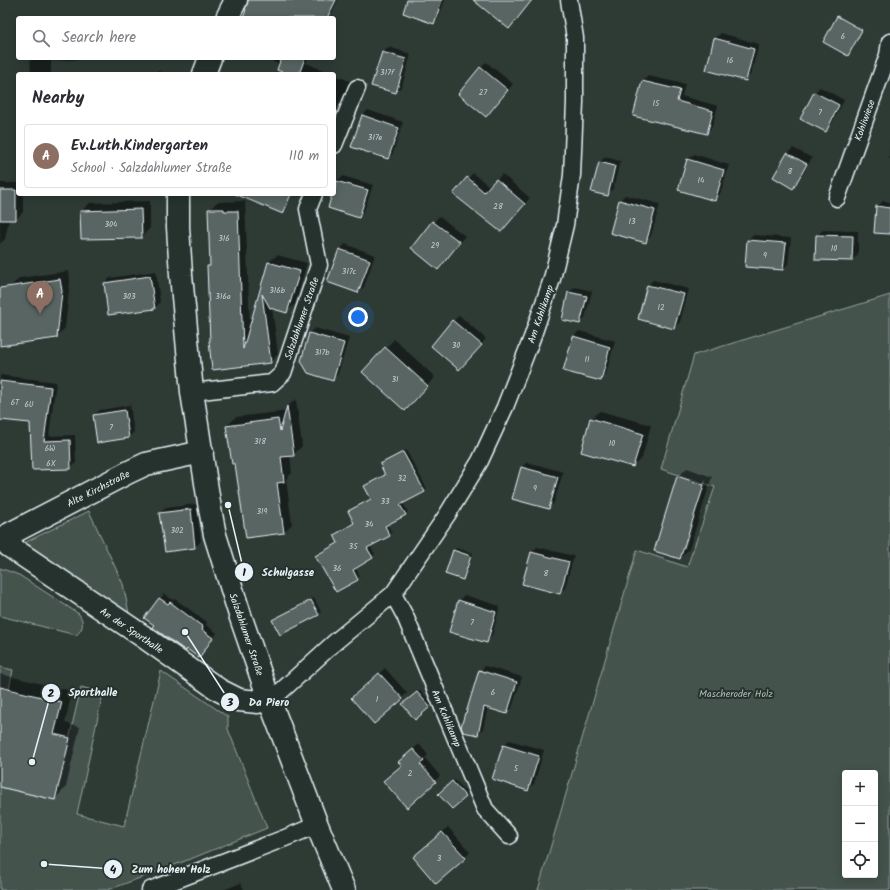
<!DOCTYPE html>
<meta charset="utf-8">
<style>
:root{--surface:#fff;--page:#f7f7f7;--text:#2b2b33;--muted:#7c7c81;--line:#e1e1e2;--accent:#8a5d65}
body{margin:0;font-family:Kalam,sans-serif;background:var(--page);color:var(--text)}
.controls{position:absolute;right:12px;bottom:12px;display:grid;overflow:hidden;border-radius:4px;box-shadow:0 2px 10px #0003}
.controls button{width:36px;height:36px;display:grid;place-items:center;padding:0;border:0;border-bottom:1px solid var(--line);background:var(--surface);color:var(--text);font:20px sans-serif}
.you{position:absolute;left:358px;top:317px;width:14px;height:14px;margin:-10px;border:3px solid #fff;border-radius:50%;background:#1a73e8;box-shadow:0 0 0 6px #1a73e833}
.badge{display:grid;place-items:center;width:26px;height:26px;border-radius:50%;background:var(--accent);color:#fff;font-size:13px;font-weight:700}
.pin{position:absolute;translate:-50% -33px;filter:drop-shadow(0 1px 2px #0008)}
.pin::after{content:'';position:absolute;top:21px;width:14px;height:12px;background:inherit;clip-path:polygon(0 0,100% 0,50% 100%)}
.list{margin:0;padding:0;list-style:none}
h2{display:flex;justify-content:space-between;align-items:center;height:52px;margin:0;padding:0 16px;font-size:17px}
h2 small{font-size:13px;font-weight:400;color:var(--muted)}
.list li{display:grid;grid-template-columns:26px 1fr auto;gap:12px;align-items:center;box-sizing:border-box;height:64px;margin:0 8px 8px;padding:0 8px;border:1px solid var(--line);border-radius:4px}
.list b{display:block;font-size:15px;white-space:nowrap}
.list p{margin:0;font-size:13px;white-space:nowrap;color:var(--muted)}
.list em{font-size:13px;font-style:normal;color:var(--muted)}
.icon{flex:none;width:22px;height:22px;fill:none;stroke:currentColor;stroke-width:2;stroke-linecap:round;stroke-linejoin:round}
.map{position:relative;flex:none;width:890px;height:890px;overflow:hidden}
.search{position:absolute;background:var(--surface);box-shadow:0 2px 10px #0003;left:16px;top:16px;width:320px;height:44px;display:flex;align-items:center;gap:10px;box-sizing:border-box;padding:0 14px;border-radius:4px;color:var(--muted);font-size:15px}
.panel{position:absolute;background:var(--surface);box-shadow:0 2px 10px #0003;left:16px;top:72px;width:320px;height:124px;border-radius:4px}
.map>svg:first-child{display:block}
</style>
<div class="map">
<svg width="890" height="890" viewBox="0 0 890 890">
<rect width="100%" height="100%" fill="#2e3b35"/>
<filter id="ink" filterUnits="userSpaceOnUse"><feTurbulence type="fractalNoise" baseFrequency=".025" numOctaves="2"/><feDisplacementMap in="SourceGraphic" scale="8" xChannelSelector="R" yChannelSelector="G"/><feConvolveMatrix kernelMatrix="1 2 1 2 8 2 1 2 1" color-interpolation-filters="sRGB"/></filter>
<g filter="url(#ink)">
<!-- green -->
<path fill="#45524e" stroke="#96a2a3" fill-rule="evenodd" d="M890 295V890H538L637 550 687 567 715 487 661 469 694 355ZM845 773H875V875H845Z
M89 511 123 584 130 618 25 547 26 542Z
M0 568 19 575 79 614C84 622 84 629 76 635L0 616Z
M0 667 13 670 9 689 0 687Z
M161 671 228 717V729L267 828 193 858 108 890H0V787L55 800 81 687 103 693 77 814 124 826Z"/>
<!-- shadow -->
<path fill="#0007" fill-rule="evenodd" d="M251 0H338L332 13 327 18H244Z
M408 0H445L439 17 433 23Z
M721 33 759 44 751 74 745 80 715 39Z
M389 47 411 54 402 86 396 92 383 52Z
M30 58H99L51 61V74H31Z
M266 58H308L306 63 332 74H281L282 71 280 65Z
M486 62 513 84 492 110 460 94Z
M158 71 166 74H156Z
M334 75 350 81 334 117Z
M648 76 685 84 682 96 718 106 712 127 707 133 635 115 643 81Z
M820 87 844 100 831 125 826 131 814 93Z
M368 110 403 122 393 153 388 158 362 116Z
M890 141V159H889Z
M793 148 812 158 798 182 793 188 774 177 788 153Z
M694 154 729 165 720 194 715 200 688 160Z
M605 157 620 161 613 189 607 195 600 162Z
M473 173 490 187 502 174 530 198 506 225 468 178Z
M343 176 373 185 364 211 359 217 333 194 337 181Z
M0 183H18V194H23V212L16 219H9L5 239 0 244Z
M625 195 660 204 651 236 646 242 611 232 620 200Z
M150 201V228L142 237 81 211 90 203Z
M245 201 250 327 269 262 277 255 307 263 295 304 287 311 272 307 278 354 271 362 211 340 208 266 211 263 209 210 217 202Z
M883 201 890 202V233L877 207Z
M439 216 465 236 438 269 412 248Z
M823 230 858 231V255L852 260 816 259 817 235Z
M754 235 791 238 788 264 783 269 748 240Z
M345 244 375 255 364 287 358 292 340 250Z
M69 271 70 282 65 328 56 337 0 345V311L11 286 20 278Z
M156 271 160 302 155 308 105 283 110 278Z
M653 280 689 289 680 322 674 328 648 285Z
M575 287 592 291 585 318 580 323 569 292Z
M459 315 486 339 459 369 432 346Z
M315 328 349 338 338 374 332 380 310 333Z
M579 331 615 341 606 374 601 380 574 336Z
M394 339 435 377 413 401 386 348Z
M0 375 56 382 49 436 75 435 76 463 70 468 33 469 31 423 0 419Z
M296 399 302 446 293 455H290L292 473 286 479 292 524 284 532 236 462 227 426 236 417 287 411 288 406Z
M130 405 134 432 129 437 94 415 100 410Z
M600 411 651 425 642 458 633 466 591 419Z
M406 450 427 489 403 503 408 512 387 524 392 533 370 546 375 554 355 567 360 576 337 591 316 556 339 542 335 535 355 522 349 511 371 498 365 487 386 474 381 464Z
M527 462 563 472 554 503 548 508 513 498 522 467Z
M687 468 712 477 689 549 680 558 678 477ZM705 480 706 481 685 549H683Z
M196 504 201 541 195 547 165 551 160 513 166 508Z
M537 547 574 556 565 588 560 593 532 552Z
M456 548 473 553 465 576 463 578 446 573 454 550Z
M164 594 173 600 175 599 207 622 206 625 217 633 203 652 146 618Z
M464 595 500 606 492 636 486 642 459 601Z
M314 598 321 612 318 615 273 620Z
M485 666 522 677 512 708 507 713 488 707 483 729 478 734 466 713 468 711 480 671Z
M385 668 407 693 402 698 358 693Z
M0 674 72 691 65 723 80 727 66 787 55 799 0 786Z
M420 690 432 704 429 706 406 702Z
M509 740 544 750 534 784 528 789 493 779 504 745Z
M419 744 428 755 425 758 440 776 435 781 403 765 405 757Z
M455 780 468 794 465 796 442 791Z
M448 827 470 852 465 858 420 852Z
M241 883 244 890H223Z"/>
<!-- building -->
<path fill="#596563" stroke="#e8f1f8" d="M248 0H336L327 18H243L246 10H245Z
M407 0H442L434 24 403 13Z
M473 0H532L509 29Z
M837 16 862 30 848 56 823 42Z
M714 38 754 49 746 81 706 70Z
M382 52 406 59 396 93 371 86Z
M281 58H305L299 74H287L277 70Z
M480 67 508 90 486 117 458 94Z
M642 81 680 90 677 101 713 111 707 134 633 116Z
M814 92 839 105 826 132 800 119Z
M362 115 399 128 388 159 351 147Z
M787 153 807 164 793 189 773 177Z
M687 159 724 170 715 201 678 190Z
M599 162 615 166 608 196 591 192Z
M467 177 484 192 496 179 525 204 501 232 453 194Z
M336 181 368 190 359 218 328 208 332 194H334Z
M0 190H16V220H0Z
M235 194H291L283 214Z
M619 200 655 210 646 243 610 233Z
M876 206 890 208V234L874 233Z
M141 209 142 238 81 239 80 211Z
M208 209H224V211H238L243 349 268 262 300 271 287 313 270 308 262 294 271 363 212 370 209 341H210L207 266H210Z
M432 221 460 242 438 270 411 248Z
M816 235 853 236 852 261 815 260Z
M747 240 786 243 783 270 745 267Z
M339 249 370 260 358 293 327 282Z
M150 276 155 309 108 315 104 283Z
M60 279 62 291 57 338 0 346V288Z
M647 285 684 294 674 329 638 319Z
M568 292 587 296 580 324 562 320Z
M452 320 482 345 459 370 431 346Z
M309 333 344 343 333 381 308 373 301 361Z
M573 336 610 347 601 381 563 371Z
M385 347 428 386 405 411 362 372Z
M0 381 51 387 44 441 70 440 71 469 32 470 30 423 0 420Z
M287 406 294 456 281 457 284 482 277 483 284 533 246 538 235 464H232L226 426 278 419 280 431Z
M125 410 129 438 97 443 93 415Z
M590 418 643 434 633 467 581 452Z
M403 452 425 492 400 505 406 515 385 526 390 536 367 548 373 558 353 570 358 580 336 592 315 556 338 543 334 535 354 523 348 511 371 499 364 486 385 475 380 464Z
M521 467 558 477 549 509 512 499Z
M677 476 704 485 680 559 654 551Z
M191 509 195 548 165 552 159 513Z
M453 550 471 556 463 580 445 574Z
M531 552 569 562 560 594 522 584Z
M159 598 168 604 170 602 203 627 202 630 213 638 199 658 187 649 186 651 179 646 152 627 154 625 144 618Z
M311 600 319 615 280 635 272 620Z
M458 600 496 612 487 643 449 632Z
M479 670 517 682 507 714 484 707 478 735 463 732 461 727 465 713H466Z
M379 673 403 699 374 724 351 698Z
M0 687 62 702 54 734 70 738 55 800 0 787Z
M417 692 430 707 415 720 402 704Z
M503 745 539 756 528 791 492 779Z
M413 749 424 761 420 764 436 782 407 808 383 781 402 765 398 762Z
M452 781 466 797 452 809 438 794Z
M442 832 466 858 436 884 413 857Z"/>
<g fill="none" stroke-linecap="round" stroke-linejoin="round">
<defs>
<path id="street" d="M334 145 357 88
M837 198 888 55 890 42
M192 392 272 383 283 373 319 265 308 209 314 194
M393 594 405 616 485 809 509 836
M269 699 278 694 335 642 393 594 447 515 480 461 505 407 532 338 552 279 565 225 572 175 575 102V38L569 0
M150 890 285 838 317 825"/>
<path id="secondary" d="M227 18 236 0
M204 74 210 58
M178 194V227L181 275 192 392 210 509 215 535 240 615 269 699 317 825 344 890
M3 538 9 546 144 637 219 690 239 700 258 702 269 699
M0 539 129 472 146 464 202 452"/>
</defs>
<!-- street casing -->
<use href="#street" stroke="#e8f1f8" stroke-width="19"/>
<!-- secondary casing -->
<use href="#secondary" stroke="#e8f1f8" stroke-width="25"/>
<!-- street -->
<use href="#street" stroke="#26332d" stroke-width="16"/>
<!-- secondary -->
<use href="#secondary" stroke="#26332d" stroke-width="22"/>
</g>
</g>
<g text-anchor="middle" stroke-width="4" stroke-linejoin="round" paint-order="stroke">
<!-- number labels -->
<g font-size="8" fill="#c4ced3">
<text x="843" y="39">6</text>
<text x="730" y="63">16</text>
<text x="387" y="75">317f</text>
<text x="483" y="95">27</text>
<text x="656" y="106">15</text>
<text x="820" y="115">7</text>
<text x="375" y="140">317e</text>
<text x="790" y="174">8</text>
<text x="701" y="183">14</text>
<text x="498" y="209">28</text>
<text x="632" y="224">13</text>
<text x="111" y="227">304</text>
<text x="224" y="241">316</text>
<text x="435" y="248">29</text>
<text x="834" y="251">10</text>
<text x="765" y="258">9</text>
<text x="349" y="274">317c</text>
<text x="277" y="293">316b</text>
<text x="129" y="299">303</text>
<text x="223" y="299">316a</text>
<text x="661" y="310">12</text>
<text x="456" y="348">30</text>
<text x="322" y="355">317b</text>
<text x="587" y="362">11</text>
<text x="395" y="382">31</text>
<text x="15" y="405">6T</text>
<text x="29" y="407">6U</text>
<text x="111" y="430">7</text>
<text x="260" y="444">318</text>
<text x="612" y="446">10</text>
<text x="50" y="451">6W</text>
<text x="51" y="466">6X</text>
<text x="402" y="481">32</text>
<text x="535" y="491">9</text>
<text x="385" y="504">33</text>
<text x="262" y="514">319</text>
<text x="369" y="527">34</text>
<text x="177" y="533">302</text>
<text x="353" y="549">35</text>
<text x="337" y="571">36</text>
<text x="546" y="576">8</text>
<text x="472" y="625">7</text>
<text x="493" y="695">6</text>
<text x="377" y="702">1</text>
<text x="516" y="771">5</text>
<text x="410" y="776">2</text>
<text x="439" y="861">3</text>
</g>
<!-- street labels -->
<g font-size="10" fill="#e8f1f8" stroke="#26332d">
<text transform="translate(864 120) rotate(-70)" y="4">Kohliwiese</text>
<text transform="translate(540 314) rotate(-71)" y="4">Am Kohlikamp</text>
<text transform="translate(301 318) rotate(-71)" y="4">Salzdahlumer Straße</text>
<text transform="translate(98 488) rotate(-27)" y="4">Alte Kirchstraße</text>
<text transform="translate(132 630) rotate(34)" y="4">An der Sporthalle</text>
<text transform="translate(247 634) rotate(71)" y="4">Salzdahlumer Straße</text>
<text transform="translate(447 718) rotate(67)" y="4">Am Kohlikamp</text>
</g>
<!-- park labels -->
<g font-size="10" fill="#afb9bc" stroke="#26332d">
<text x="736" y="697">Mascheroder Holz</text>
</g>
</g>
<!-- callouts -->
<path fill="none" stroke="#e8f1f8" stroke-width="1.5" d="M228 505L244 572M32 762L51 693M185 632L230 702M44 864L113 869"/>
<g fill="#e8f1f8" stroke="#26332d" stroke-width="1.5">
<circle cx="228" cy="505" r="4"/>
<circle cx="32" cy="762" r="4"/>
<circle cx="185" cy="632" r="4"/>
<circle cx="44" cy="864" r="4"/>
<circle cx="244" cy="572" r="10"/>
<circle cx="51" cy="693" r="10"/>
<circle cx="230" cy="702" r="10"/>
<circle cx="113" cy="869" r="10"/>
</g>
<g font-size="12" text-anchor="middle" font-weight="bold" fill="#111">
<text x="244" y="576">1</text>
<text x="51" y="697">2</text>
<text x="230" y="706">3</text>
<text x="113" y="873">4</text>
</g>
<g font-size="11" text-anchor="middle" font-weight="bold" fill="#e8f1f8" stroke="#26332d" stroke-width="4" stroke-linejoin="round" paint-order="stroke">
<text x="288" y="576">Schulgasse</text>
<text x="93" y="696">Sporthalle</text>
<text x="269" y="706">Da Piero</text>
<text x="171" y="873">Zum hohen Holz</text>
</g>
</svg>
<div class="controls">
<button>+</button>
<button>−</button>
<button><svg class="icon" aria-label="locate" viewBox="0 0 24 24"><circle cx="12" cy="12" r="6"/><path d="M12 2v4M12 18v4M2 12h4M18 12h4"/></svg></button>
</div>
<div class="you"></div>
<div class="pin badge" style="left:40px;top:314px;background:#8d6e63">A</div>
<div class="search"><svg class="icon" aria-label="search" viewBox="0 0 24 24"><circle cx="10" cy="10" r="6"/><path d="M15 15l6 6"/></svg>Search here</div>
<section class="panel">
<h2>Nearby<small></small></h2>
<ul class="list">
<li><span class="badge" style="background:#8d6e63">A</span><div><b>Ev.Luth.Kindergarten</b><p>School · Salzdahlumer Straße</p></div><em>110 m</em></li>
</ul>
</section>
</div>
